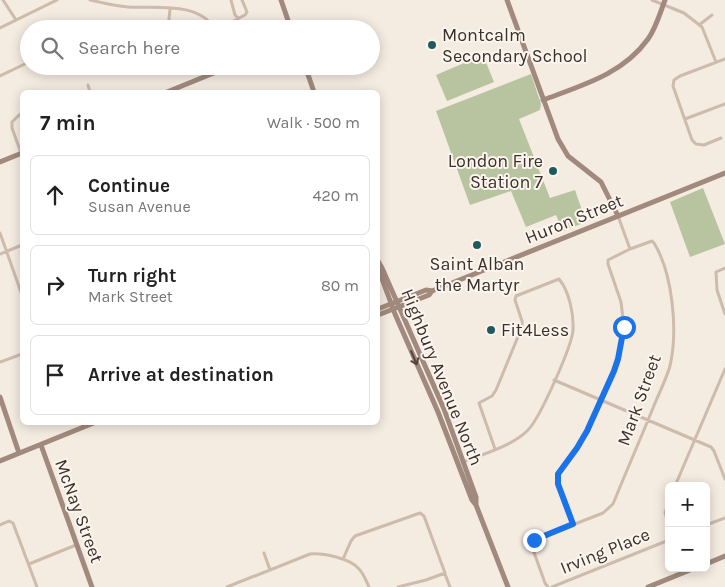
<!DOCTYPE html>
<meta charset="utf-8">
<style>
:root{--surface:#fff;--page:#f6f6f6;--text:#222;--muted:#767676;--line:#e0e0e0}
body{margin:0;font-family:Karla,sans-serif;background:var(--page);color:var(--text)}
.controls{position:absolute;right:15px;bottom:15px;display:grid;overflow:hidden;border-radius:8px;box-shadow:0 2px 12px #0003}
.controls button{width:45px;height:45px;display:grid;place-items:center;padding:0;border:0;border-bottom:1px solid var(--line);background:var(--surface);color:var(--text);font:25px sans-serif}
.stop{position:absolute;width:15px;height:15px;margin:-11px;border:4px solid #1a73e8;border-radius:50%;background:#fff}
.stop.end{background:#1a73e8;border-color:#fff;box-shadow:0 1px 5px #0008}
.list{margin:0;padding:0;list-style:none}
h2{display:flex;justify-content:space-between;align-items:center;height:65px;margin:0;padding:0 20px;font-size:21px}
h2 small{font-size:16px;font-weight:400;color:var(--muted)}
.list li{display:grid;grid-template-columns:32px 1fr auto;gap:15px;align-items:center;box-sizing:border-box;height:80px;margin:0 10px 10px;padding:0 10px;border:1px solid var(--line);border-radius:8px}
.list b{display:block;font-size:19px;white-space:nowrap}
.list p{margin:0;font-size:16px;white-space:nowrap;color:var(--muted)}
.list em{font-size:16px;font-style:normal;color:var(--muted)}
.icon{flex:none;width:28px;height:28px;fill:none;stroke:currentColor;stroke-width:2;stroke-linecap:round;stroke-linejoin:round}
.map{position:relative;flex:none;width:725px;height:587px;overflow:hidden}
.search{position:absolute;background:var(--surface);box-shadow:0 2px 12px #0003;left:20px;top:20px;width:360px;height:55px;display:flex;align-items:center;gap:12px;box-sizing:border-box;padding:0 18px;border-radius:28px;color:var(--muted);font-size:19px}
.panel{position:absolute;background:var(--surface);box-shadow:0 2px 12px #0003;left:20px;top:90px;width:360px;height:335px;border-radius:8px}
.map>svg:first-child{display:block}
</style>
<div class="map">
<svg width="725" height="587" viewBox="0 0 725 587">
<rect width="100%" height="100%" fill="#f4ebe1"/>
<!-- green -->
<path fill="#b8c4a0" d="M483 55 494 82 447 101 436 75Z
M531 74 541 104 540 110 519 119 550 198 575 190 586 222 563 231 556 215 526 227 511 191 470 205 436 111Z
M703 188 725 244 690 257 670 202Z"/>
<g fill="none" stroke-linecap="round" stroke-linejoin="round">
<!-- street -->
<path stroke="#cdbbac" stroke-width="3" d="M3 0 16 20
M90 0C103 3 115 6 128 7 156 9 198 1 215 29
M231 0 235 15 238 18
M652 0 684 13 702 27 716 62
M699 25 712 15
M0 28 57 0
M168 29 170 9
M218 29 245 15 247 12 242 0
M0 76 29 62
M88 85 90 92
M685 119 725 104
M721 138 704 145 696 144 692 140 673 86 674 80 680 76 725 59
M21 153 12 128V122L17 117 22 113
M0 233 22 295
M0 254 22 245
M725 268 716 272 717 290 725 314
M0 362 22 354
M554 380 711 447 714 451 725 479
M463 462C482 455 514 445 528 430 540 418 572 346 573 330 574 314 569 291 559 279L516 296 515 300 522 321V327L496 390 492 396 479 403 495 449
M675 486 725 369
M669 502 665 512 669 527
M573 524 558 484V474L577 448 587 431 614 371 618 359 624 327 621 302 608 264V260L630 249
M0 525 9 521 13 523 37 587
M706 525 725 518
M264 553 270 570
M343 559 351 541 355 536 420 513 424 516 445 573 426 580 398 587
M29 564 76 545
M445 574 450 587
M227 587 310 554C323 553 350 558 359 569 364 574 366 581 369 587
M548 587 545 583 531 544 534 540 603 513 613 504C626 472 640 440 653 408 658 395 666 380 670 366 678 331 673 274 654 243L652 241 630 249 618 216
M552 587 669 540"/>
<!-- secondary -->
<path stroke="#a18a7d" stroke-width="5" d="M281 0 291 29
M507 0 558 139 568 156 601 182 618 216
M305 66 314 92
M167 92 231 66
M543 100C583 85 623 74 648 39 656 28 660 13 665 0
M0 162 22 153
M378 261 382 268 444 409 476 497V505
M378 268 395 314 438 412 472 500 476 505 508 587
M378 309 426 290 432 291 725 173
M378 315 429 295 432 291
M0 397 19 453
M41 445 92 587
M0 461 96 422
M706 564 725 556
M648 587 695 568"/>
</g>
<!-- one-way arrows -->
<defs><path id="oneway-shaft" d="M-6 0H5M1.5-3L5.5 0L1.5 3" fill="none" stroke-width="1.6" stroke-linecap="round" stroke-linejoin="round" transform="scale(1.25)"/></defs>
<use stroke="#544640" href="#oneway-shaft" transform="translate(414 358) rotate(67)"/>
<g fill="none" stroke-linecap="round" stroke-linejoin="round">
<!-- route -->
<path stroke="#1a73e8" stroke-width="6" d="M534 540 573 524 558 484V474L577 448 587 431 614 371 618 359 624 327"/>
</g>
<!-- markers -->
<g fill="#1f5a5e" stroke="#fbf5ee" stroke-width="2">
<circle cx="432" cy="45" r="5"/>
<circle cx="553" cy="171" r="5"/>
<circle cx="477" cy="245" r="5"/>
<circle cx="491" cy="330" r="5"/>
</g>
<g text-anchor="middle" stroke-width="4" stroke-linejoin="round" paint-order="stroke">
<!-- poi labels -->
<g font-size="18" fill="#3b302b" stroke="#fbf5ee" text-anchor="start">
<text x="442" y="41">Montcalm<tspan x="442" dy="21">Secondary School</tspan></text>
<text x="543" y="167" text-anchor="end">London Fire<tspan x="543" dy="21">Station 7</tspan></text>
<text x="477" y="270" text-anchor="middle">Saint Alban<tspan x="477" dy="21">the Martyr</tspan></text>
<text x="501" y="336">Fit4Less</text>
</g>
<!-- street labels -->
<g font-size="18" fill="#3b302b" stroke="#fbf5ee">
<text transform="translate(574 219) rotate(-22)" y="6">Huron Street</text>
<text transform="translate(442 377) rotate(68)" y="6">Highbury Avenue North</text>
<text transform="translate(639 400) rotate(-70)" y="6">Mark Street</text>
<text transform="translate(79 511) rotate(70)" y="6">McNay Street</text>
<text transform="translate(605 551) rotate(-22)" y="6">Irving Place</text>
</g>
</g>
</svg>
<div class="controls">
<button>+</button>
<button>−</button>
</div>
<div class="stop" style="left:624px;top:327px"></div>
<div class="stop end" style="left:534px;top:540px"></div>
<div class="search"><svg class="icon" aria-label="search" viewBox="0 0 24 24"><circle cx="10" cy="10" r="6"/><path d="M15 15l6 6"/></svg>Search here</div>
<section class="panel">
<h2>7 min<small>Walk · 500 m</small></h2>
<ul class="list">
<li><svg class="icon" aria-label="ahead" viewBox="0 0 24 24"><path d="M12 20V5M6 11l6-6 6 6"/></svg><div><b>Continue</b><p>Susan Avenue</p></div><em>420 m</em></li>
<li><svg class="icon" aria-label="right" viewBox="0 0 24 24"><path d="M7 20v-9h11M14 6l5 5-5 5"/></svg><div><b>Turn right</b><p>Mark Street</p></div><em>80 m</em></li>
<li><svg class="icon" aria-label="arrive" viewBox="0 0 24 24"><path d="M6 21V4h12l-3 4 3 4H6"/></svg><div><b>Arrive at destination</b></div></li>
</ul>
</section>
</div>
